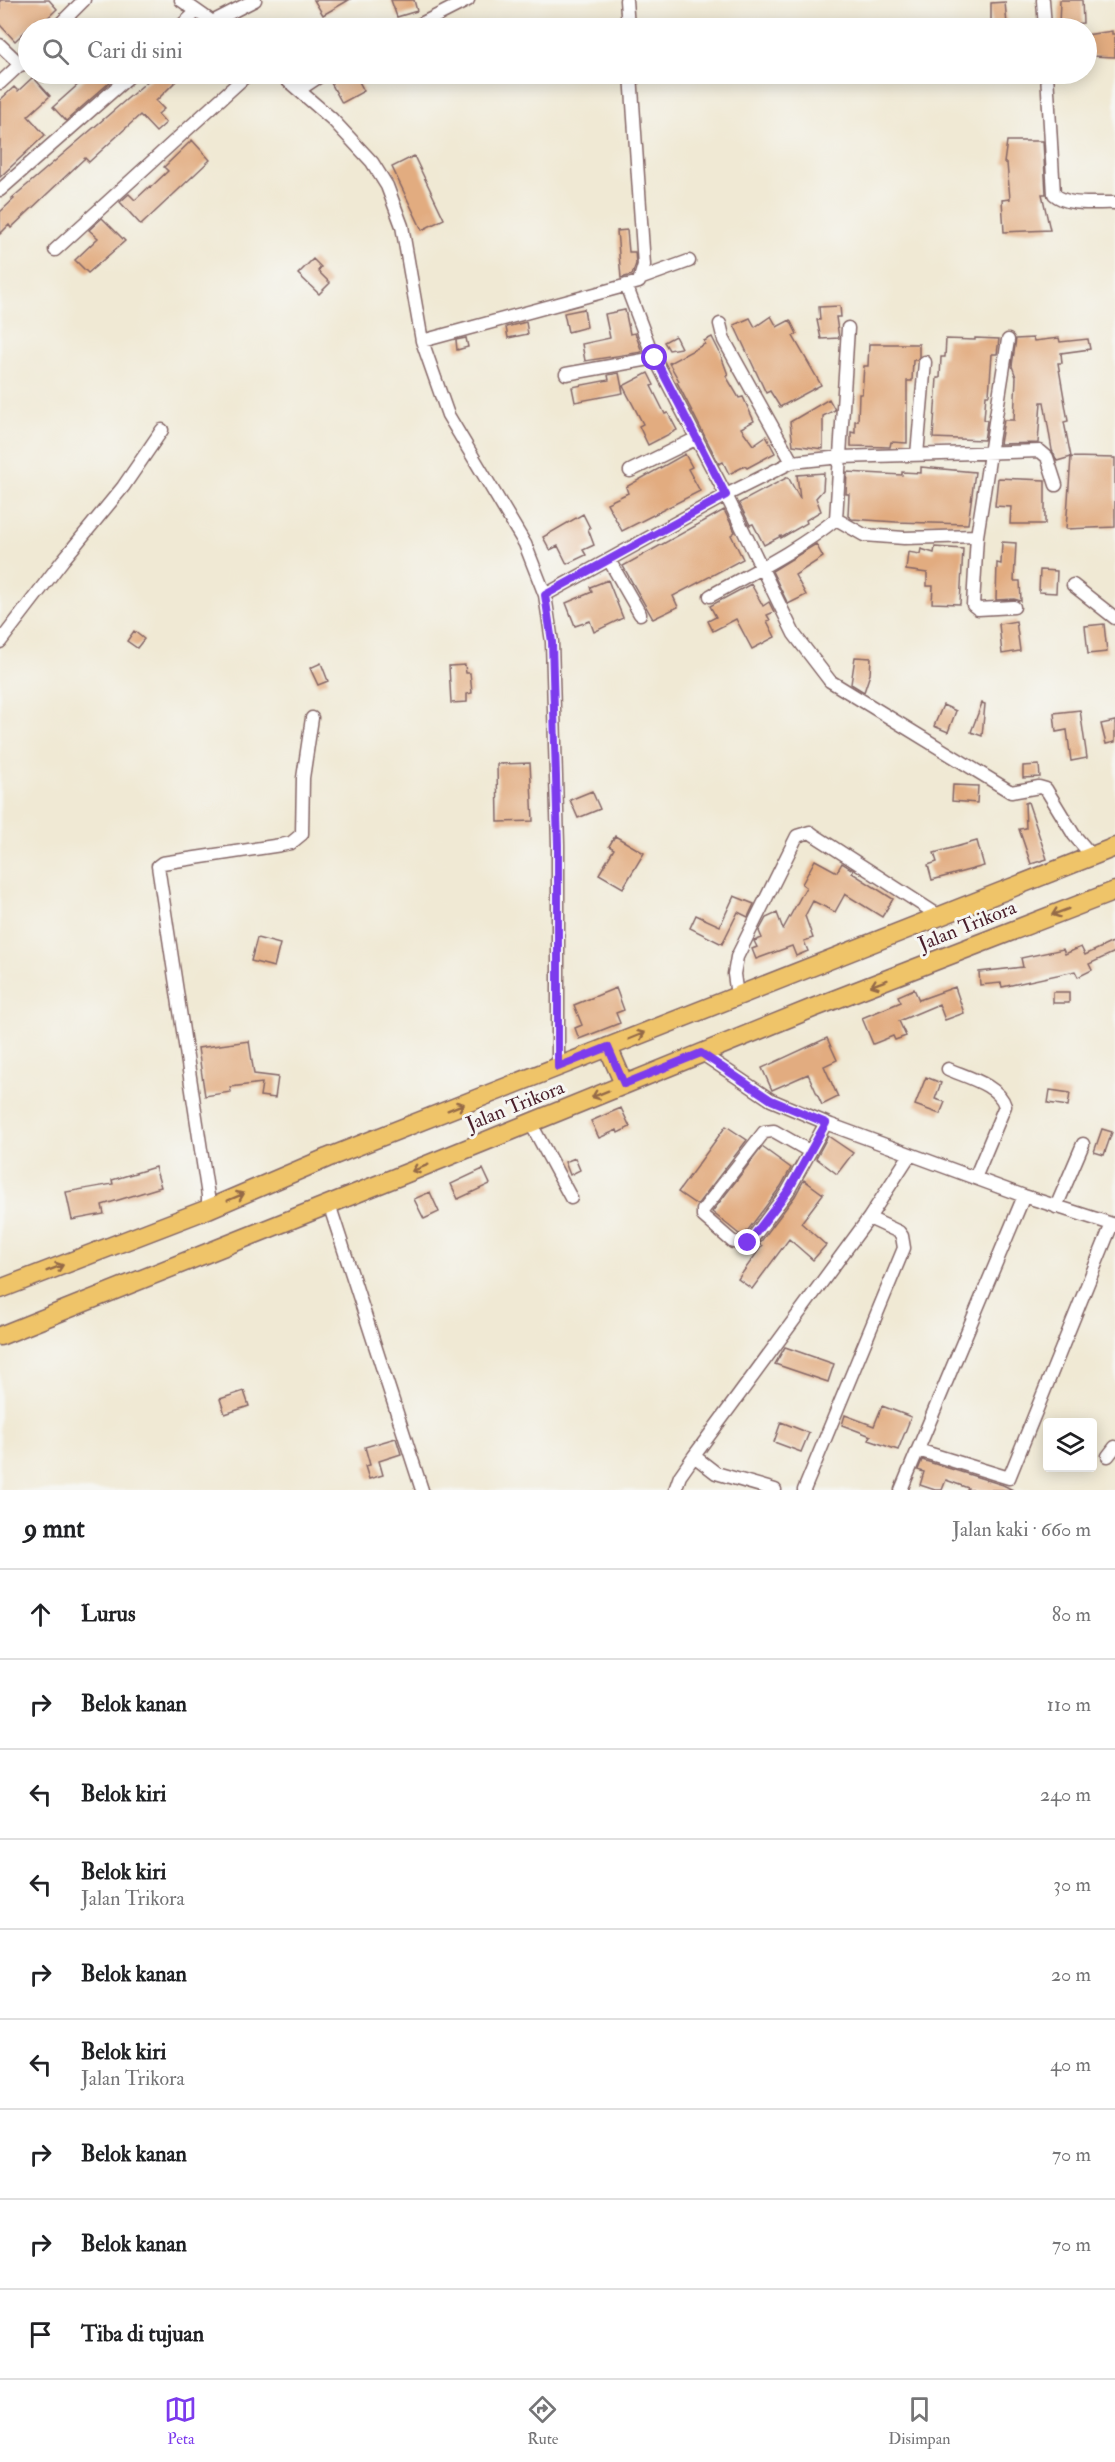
<!DOCTYPE html>
<html lang="id">
<meta charset="utf-8">
<style>
:root{--surface:#fff;--page:#f2f2f2;--text:#202124;--muted:#757577;--line:#e0e0e0;--accent:#7c3aed}
body{margin:0;font-family:"IM FELL Double Pica",serif;background:var(--page);color:var(--text)}
.controls{position:absolute;right:18px;bottom:18px;display:grid;overflow:hidden;border-radius:6px;box-shadow:0 3px 15px #0003}
.controls button{width:54px;height:54px;display:grid;place-items:center;padding:0;border:0;border-bottom:2px solid var(--line);background:var(--surface);color:var(--text);font:30px sans-serif}
.stop{position:absolute;width:18px;height:18px;margin:-14px;border:4px solid #7c3aed;border-radius:50%;background:#fff}
.stop.end{background:#7c3aed;border-color:#fff;box-shadow:0 2px 6px #0008}
.list{margin:0;padding:0;list-style:none}
h2{display:flex;justify-content:space-between;align-items:center;height:78px;margin:0;padding:0 24px;font-size:26px}
h2 small{font-size:20px;font-weight:400;color:var(--muted)}
.list li{display:grid;grid-template-columns:39px 1fr auto;gap:18px;align-items:center;box-sizing:border-box;height:90px;padding:0 24px;border-top:2px solid var(--line)}
.list b{display:block;font-size:22px;white-space:nowrap}
.list p{margin:0;font-size:20px;white-space:nowrap;color:var(--muted)}
.list em{font-size:20px;font-style:normal;color:var(--muted)}
.icon{flex:none;width:33px;height:33px;fill:none;stroke:currentColor;stroke-width:2;stroke-linecap:round;stroke-linejoin:round}
.map{position:relative;flex:none;width:1115px;height:1490px;overflow:hidden}
.search{position:absolute;background:var(--surface);box-shadow:0 3px 15px #0003;left:18px;right:18px;top:18px;height:66px;display:flex;align-items:center;gap:15px;box-sizing:border-box;padding:0 21px;border-radius:33px;color:var(--muted);font-size:22px}
.sheet{height:888px;background:var(--surface)}
nav{display:flex;justify-content:space-around;align-items:center;box-sizing:border-box;height:84px;border-top:2px solid var(--line);background:var(--surface);font-size:16px;color:var(--muted)}
nav a{display:grid;justify-items:center;gap:3px}
nav .on{color:var(--accent)}
.map>svg:first-child{display:block}
</style>
<div class="map">
<svg width="1115" height="1490" viewBox="0 0 1115 1490">
<rect width="100%" height="100%" fill="#f6f6f2"/>
<filter id="ink" filterUnits="userSpaceOnUse"><feTurbulence type="fractalNoise" baseFrequency=".0167" numOctaves="2"/><feDisplacementMap in="SourceGraphic" scale="12" xChannelSelector="R" yChannelSelector="G"/><feConvolveMatrix kernelMatrix="1 2 1 2 8 2 1 2 1" color-interpolation-filters="sRGB"/></filter>
<filter id="wash" filterUnits="userSpaceOnUse"><feTurbulence type="fractalNoise" baseFrequency=".008" numOctaves="4" result="noise"/><feDisplacementMap in="SourceGraphic" scale="24" xChannelSelector="R" yChannelSelector="G"/><feGaussianBlur stdDeviation="1.35" result="paint"/><feColorMatrix in="noise" values="0 0 0 0 0 0 0 0 0 0 0 0 0 0 0 0 0 1.4 0 .05"/><feComposite in="paint" operator="in"/></filter>
<g filter="url(#wash)">
<rect width="100%" height="100%" fill="#f0e9d4"/>
<g id="blocks">
<!-- building -->
<path fill="#e2ac80" d="M0 0H49L57 9 41 24 37 20 15 41 0 25Z
M314 0H349L323 15Z
M391 0H414L417 11 397 17Z
M1060 0H1082L1083 23 1059 25Z
M1005 2 1007 25 991 28V3Z
M1112 31V34H1115V57L1091 56V48H1086V35Z
M90 74H119L66 121 53 107Z
M156 74H183L156 101 164 109 158 114 166 123 156 132 140 115 89 162 85 158 11 228 9 225 0 234V212L14 199 12 198Z
M345 74H355L364 91 342 103 330 81Z
M33 77 50 96 28 116 45 135 0 177V100L14 87 18 91Z
M192 140 210 160 141 225 120 202 129 194 135 200 150 186 151 187 168 171 164 167Z
M1007 141H1043L1046 194H1042L1050 230 1004 232 1002 200 1010 199 1007 163H1004Z
M414 156 444 219 422 230 392 167Z
M102 218 125 241 88 273 75 260 98 238 89 230Z
M627 230 629 252H635L636 264 632 275 621 278 617 231Z
M313 259 321 267 318 271 330 283 319 294 298 274Z
M840 306 841 317H836L839 338 821 339 817 320H820L819 307Z
M584 309 587 327 568 332 564 313Z
M625 310 630 334 635 333 642 352 585 361 582 344 610 338 605 314Z
M771 316 777 327 790 320 797 334 793 336 821 385 780 407 770 391 766 393 734 325 750 318 755 327Z
M526 322 528 334 508 338 506 327Z
M675 336 681 348 669 350 664 342Z
M712 337 720 353 728 375 726 376 739 398 743 397 754 421 741 428 753 445 766 436 775 453 747 468 745 466 729 474 723 462 719 464 677 382 679 381 669 363 705 344 704 341Z
M466 338 468 347 457 350 456 340Z
M975 338 999 339 997 354H992L989 395H986L984 419 987 421 984 440 933 438 937 378H940L941 357H945L946 339 975 340Z
M1033 338 1034 341 1059 338 1060 342 1088 339 1090 349 1061 353 1062 363H1058L1068 421 1064 422 1071 457 1057 461 1052 450 1044 402H1041L1038 443 1000 444 1004 420H1014L1016 377 1012 366 1016 339Z
M869 344H919V357L917 360H913L912 381H907V443L891 442 890 447 851 446V432L855 433V421H858L859 394H862L864 366H868Z
M619 373 623 393 575 402 572 387 609 380 608 375Z
M648 373 654 385 651 386 665 414 668 413 677 430 648 445 639 426 643 424 623 386Z
M829 399 835 410 823 416V449L793 445 790 422Z
M685 454 692 467 688 469 700 491 622 531 607 503 628 493 626 487Z
M1071 457 1115 458V527L1066 529Z
M921 467 975 472 968 524 896 522 852 519 848 516 849 494H846L847 472 902 475V472L921 473Z
M824 473 823 490 816 498 821 511 806 520 807 523 781 538V536L764 545 753 524 750 525 739 503 788 477 800 499 797 475Z
M998 478 1045 480V524H1010L1011 507 995 506Z
M724 510 735 532 731 535 743 559 673 596 678 607 653 619 623 566Z
M583 514 590 528 588 529 594 545 583 550 586 555 567 564 558 546 550 550 543 537Z
M1002 542 1016 543 1014 581H1020L1021 601 1014 599 996 600 997 563 1001 564Z
M816 544 823 557 795 575 806 595 788 604 772 571Z
M935 547 963 549 960 604 932 603 933 586H927V573L906 570 908 552 920 554 921 549 934 553Z
M1040 570 1057 571 1056 593 1039 592Z
M608 580 623 618 594 632 590 621 575 626 566 603 592 592 590 587Z
M751 584 763 606 769 602 774 612 767 615 770 620 767 621 775 637 752 649 736 619 713 631 708 621 716 617 710 606Z
M1016 621 1020 651 1002 654 999 624Z
M1104 624 1107 652 1088 654 1085 626Z
M134 631 144 639 137 648 127 641Z
M855 657 871 658 870 674 864 692 851 684Z
M321 663 328 681 318 685 310 668Z
M465 665 466 673H470L472 693 467 694V702L451 703 449 666Z
M982 703 985 704 982 736 971 732Z
M943 705 956 711 948 732 934 726Z
M1080 710 1087 758 1071 761 1067 730 1056 732 1054 713Z
M1115 721V742L1106 744 1101 724Z
M530 763 533 821 498 822 497 764Z
M1039 765 1040 777 1023 778V766Z
M953 785 978 786 977 803 952 801Z
M592 791 600 809 578 818 570 800Z
M1028 802 1047 859 1031 864 1019 829 1026 828 1025 803Z
M615 836 644 853 623 888 599 874 614 849 609 846Z
M977 841 984 866 932 880 928 865 937 862 934 853Z
M815 860 837 872 842 863 853 870 852 873 893 899 882 917 845 894 835 912 813 901 805 916 813 938 804 941 808 951 796 956 792 946 756 959 752 949 757 947 754 941 762 938 759 931 766 918 777 913 783 929 806 887 802 884Z
M734 896 754 904 748 917 738 912 722 944 690 928 696 915 720 926Z
M257 938 280 944 274 967 251 961Z
M1115 941V952L1089 964 1092 970 1078 977 1075 971 1002 987 1001 983 980 985 979 972 1023 967 1021 958 1063 949 1065 954 1081 947 1085 955Z
M955 987 964 1013 945 1020 939 1004 899 1021 906 1036 895 1040 893 1036 873 1044 862 1018 901 1002 898 996 914 989 919 1000Z
M616 988 624 1010 616 1013 620 1023 579 1039 575 1028 582 1025 574 1005Z
M1053 992H1069V1003H1053Z
M827 1038 837 1060 824 1066 838 1097 822 1105 808 1074 772 1090 762 1068Z
M249 1041 254 1074 278 1077 275 1098 260 1096 262 1083 230 1087 231 1092 205 1096 198 1048Z
M926 1077 941 1083 935 1099 945 1102 940 1114 915 1105Z
M1050 1090 1070 1093 1068 1106 1048 1103Z
M621 1108 630 1127 618 1133 617 1130 599 1138 591 1121Z
M726 1126 747 1140 697 1205 678 1192Z
M1102 1129 1112 1132 1104 1155 1094 1152Z
M828 1136 853 1153 837 1174 816 1158Z
M762 1147 791 1168 781 1186 745 1234H739L712 1212Z
M575 1158 580 1170 570 1175 565 1162Z
M155 1167 161 1187 102 1205 104 1214 72 1220 66 1192 113 1184 112 1180Z
M483 1169 490 1184 458 1199 451 1184Z
M804 1180 823 1194 801 1223 826 1245 813 1260 789 1239 752 1289 738 1279 762 1246 759 1244 795 1196Z
M430 1192 439 1212 424 1219 414 1199Z
M785 1347 834 1364 828 1382 775 1364Z
M244 1391 249 1406 225 1414 220 1399Z
M882 1406 911 1417 898 1450 869 1440 871 1436 842 1425 845 1415 874 1426Z
M781 1422 809 1433 801 1452 774 1442Z
M396 1438 401 1454 379 1461 383 1475 369 1479 365 1466 370 1465 365 1447Z
M922 1460 1003 1485 1013 1490H967L968 1488 946 1480 942 1490H935L920 1485 924 1472 918 1470Z"/>
</g>
</g>
<g filter="url(#ink)">
<use href="#blocks" fill-opacity="0" stroke="#846666" stroke-width="1.5"/>
<g fill="none" stroke-linecap="round" stroke-linejoin="round">
<defs>
<path id="minor" d="M181 0 221 28
M626 0 628 28
M1043 0 1045 28
M212 22 255 0
M56 28 84 0
M179 28 196 12
M413 28 468 0
M0 45 21 65
M280 74 332 119 372 162 387 186 402 226 422 341 448 415 525 544 545 595 552 642 558 845V1067
M1047 74 1054 194C1068 207 1097 202 1115 203
M0 83 28 57
M299 90 323 74
M0 190 132 74
M55 250 248 74
M642 278 689 261
M626 285 651 351 726 495 794 634 830 681 1011 792 1039 787 1046 789 1074 835 1092 856
M720 324 724 340 792 462
M1008 340 977 536 973 605 978 609 1014 607
M422 341 639 282 644 265 631 74
M566 374 655 358
M917 455 925 362
M630 471 697 438
M836 519 864 535 904 538 977 536
M609 560 640 614
M1073 585 1115 618
M545 595 726 495 792 462 841 457 1040 451 1047 457 1056 485
M710 596C753 572 798 550 836 519L848 328
M0 642 63 560 123 487 162 430
M737 996 734 974 737 957 797 836 810 832 814 835 941 917
M701 1053 771 1100 831 1125 1024 1196 1115 1225
M948 1069C966 1077 999 1085 1005 1106L975 1178
M530 1122 571 1198
M809 1151 774 1131 764 1132 703 1210V1216L733 1242 749 1243 788 1191 826 1123
M329 1204 422 1490
M1056 1207 1083 1144
M208 1209V1196L158 866 162 863 281 845 291 843 302 834 303 778 312 718
M918 1450 1009 1478 1112 1224
M694 1456 716 1473 775 1490
M1108 1456 1115 1447
M675 1490 680 1476 694 1456 869 1218 909 1156
M804 1490 904 1248 902 1236 899 1232 869 1218
M901 1490 1024 1196"/>
<path id="primary" d="M608 1047 624 1084
M0 1289 208 1209 327 1158 1115 847
M0 1336 417 1169 813 1008 1115 891"/>
</defs>
<!-- minor casing -->
<use href="#minor" stroke="#846666" stroke-width="15"/>
<!-- primary casing -->
<use href="#primary" stroke="#846666" stroke-width="21"/>
<!-- minor -->
<use href="#minor" stroke="#fff" stroke-width="12"/>
<!-- primary -->
<use href="#primary" stroke="#efc469" stroke-width="18"/>
</g>
<!-- one-way arrows -->
<defs><path id="oneway-shaft" d="M-6 0H5M1.5-3L5.5 0L1.5 3" fill="none" stroke-width="1.6" stroke-linecap="round" stroke-linejoin="round" transform="scale(1.5)"/></defs>
<g stroke="#946947">
<use href="#oneway-shaft" transform="translate(1060 912) rotate(159)"/>
<use href="#oneway-shaft" transform="translate(879 983) rotate(160)"/>
<use href="#oneway-shaft" transform="translate(637 1036) rotate(-22)"/>
<use href="#oneway-shaft" transform="translate(600 1094) rotate(158)"/>
<use href="#oneway-shaft" transform="translate(456 1107) rotate(-22)"/>
<use href="#oneway-shaft" transform="translate(420 1168) rotate(158)"/>
<use href="#oneway-shaft" transform="translate(236 1197) rotate(-23)"/>
<use href="#oneway-shaft" transform="translate(55 1268) rotate(-21)"/>
</g>
</g>
<g fill="none" stroke-linecap="round" stroke-linejoin="round" filter="url(#ink)">
<!-- route -->
<path stroke="#7c3aed" stroke-width="8" d="M655 358 726 495 545 595 552 642 558 845V1067L608 1047 624 1084 701 1053 771 1100 826 1123 788 1191 748 1243"/>
</g>
<g text-anchor="middle" stroke-width="6" stroke-linejoin="round" paint-order="stroke">
<!-- street labels -->
<g font-size="20" fill="#4a1f2b" stroke="#f6f6f2">
<text transform="translate(967 925) rotate(-22)" y="7">Jalan Trikora</text>
<text transform="translate(515 1105) rotate(-22)" y="7">Jalan Trikora</text>
</g>
</g>
</svg>
<div class="controls">
<button><svg class="icon" aria-label="layers" viewBox="0 0 24 24"><path d="M12 4l9 5-9 5-9-5zM3 14l9 5 9-5"/></svg></button>
</div>
<div class="stop" style="left:655px;top:358px"></div>
<div class="stop end" style="left:748px;top:1243px"></div>
<div class="search"><svg class="icon" aria-label="search" viewBox="0 0 24 24"><circle cx="10" cy="10" r="6"/><path d="M15 15l6 6"/></svg>Cari di sini</div>
</div>
<section class="sheet">
<h2>9 mnt<small>Jalan kaki · 660 m</small></h2>
<ul class="list">
<li><svg class="icon" aria-label="ahead" viewBox="0 0 24 24"><path d="M12 20V5M6 11l6-6 6 6"/></svg><div><b>Lurus</b></div><em>80 m</em></li>
<li><svg class="icon" aria-label="right" viewBox="0 0 24 24"><path d="M7 20v-9h11M14 6l5 5-5 5"/></svg><div><b>Belok kanan</b></div><em>110 m</em></li>
<li><svg class="icon" aria-label="left" viewBox="0 0 24 24"><path d="M17 20v-9H6M10 6l-5 5 5 5"/></svg><div><b>Belok kiri</b></div><em>240 m</em></li>
<li><svg class="icon" aria-label="left" viewBox="0 0 24 24"><path d="M17 20v-9H6M10 6l-5 5 5 5"/></svg><div><b>Belok kiri</b><p>Jalan Trikora</p></div><em>30 m</em></li>
<li><svg class="icon" aria-label="right" viewBox="0 0 24 24"><path d="M7 20v-9h11M14 6l5 5-5 5"/></svg><div><b>Belok kanan</b></div><em>20 m</em></li>
<li><svg class="icon" aria-label="left" viewBox="0 0 24 24"><path d="M17 20v-9H6M10 6l-5 5 5 5"/></svg><div><b>Belok kiri</b><p>Jalan Trikora</p></div><em>40 m</em></li>
<li><svg class="icon" aria-label="right" viewBox="0 0 24 24"><path d="M7 20v-9h11M14 6l5 5-5 5"/></svg><div><b>Belok kanan</b></div><em>70 m</em></li>
<li><svg class="icon" aria-label="right" viewBox="0 0 24 24"><path d="M7 20v-9h11M14 6l5 5-5 5"/></svg><div><b>Belok kanan</b></div><em>70 m</em></li>
<li><svg class="icon" aria-label="arrive" viewBox="0 0 24 24"><path d="M6 21V4h12l-3 4 3 4H6"/></svg><div><b>Tiba di tujuan</b></div></li>
</ul>
</section>
<nav>
<a class="on"><svg class="icon" aria-label="map" viewBox="0 0 24 24"><path d="M3 6l6-2 6 2 6-2v14l-6 2-6-2-6 2zM9 4v14M15 6v14"/></svg>Peta</a>
<a><svg class="icon" aria-label="directions" viewBox="0 0 24 24"><path d="M12 3l9 9-9 9-9-9zM9 14v-3h6M13 9l2 2-2 2"/></svg>Rute</a>
<a><svg class="icon" aria-label="saved" viewBox="0 0 24 24"><path d="M7 4h10v16l-5-4-5 4z"/></svg>Disimpan</a>
</nav>
